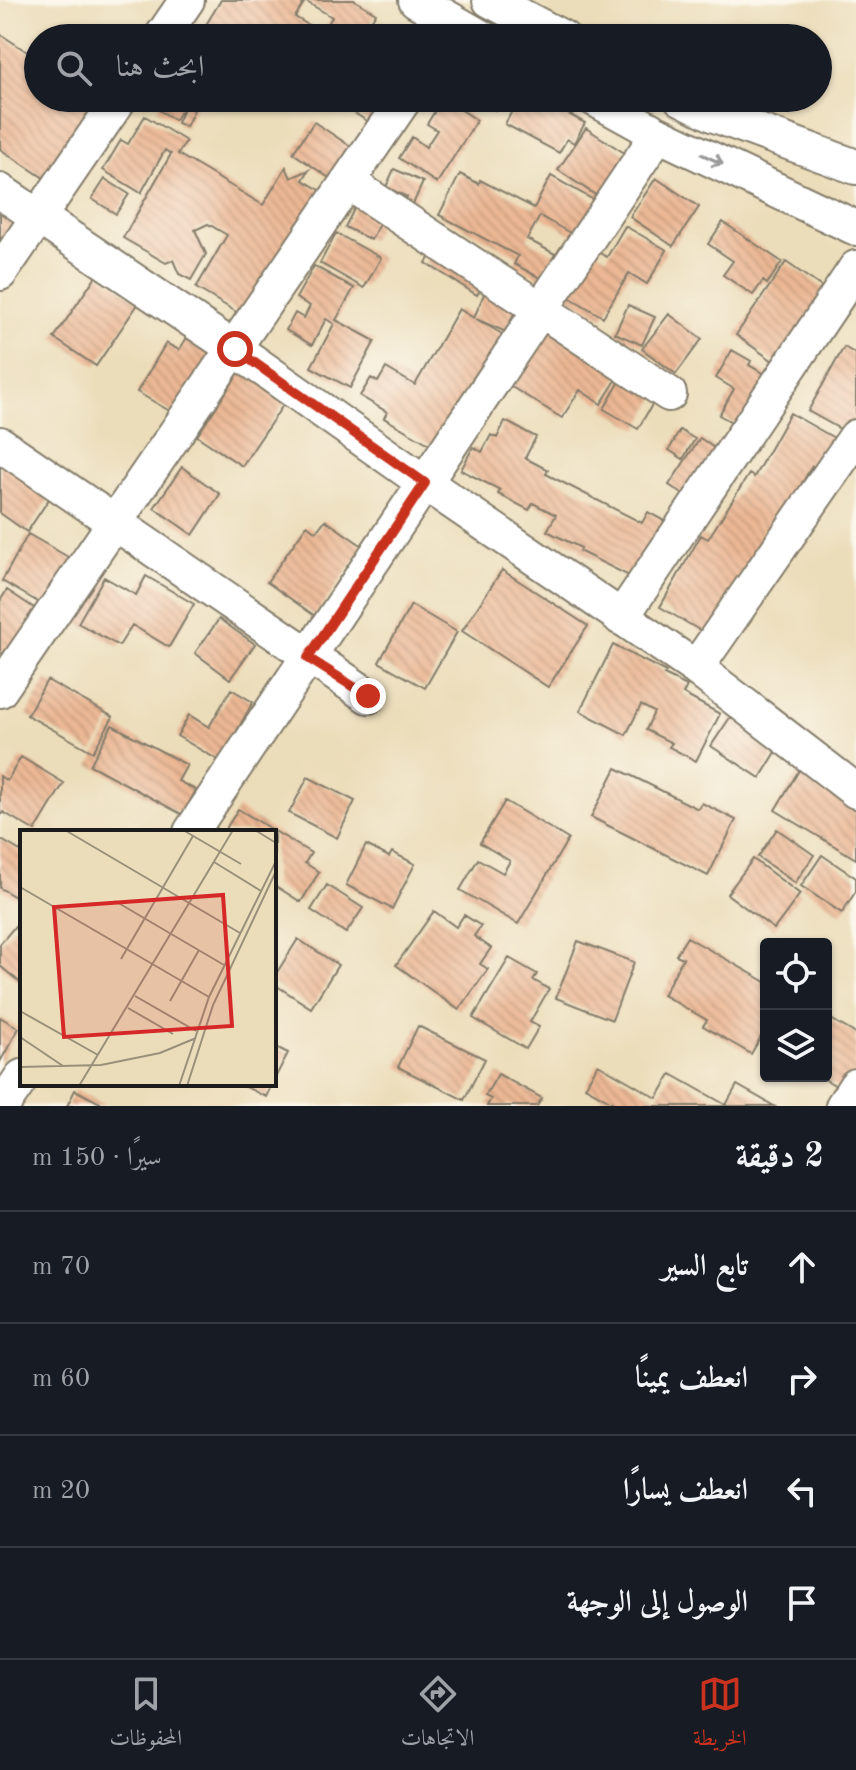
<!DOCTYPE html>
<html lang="ar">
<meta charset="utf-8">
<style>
:root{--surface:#171b24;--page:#20242c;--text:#f1f3f6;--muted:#9ea1a6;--line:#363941;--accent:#c8321e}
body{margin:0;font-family:"Old Standard TT",Amiri,serif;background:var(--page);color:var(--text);direction:rtl}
.controls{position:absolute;right:24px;bottom:24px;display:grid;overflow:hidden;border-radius:8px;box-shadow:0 2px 6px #0004}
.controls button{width:72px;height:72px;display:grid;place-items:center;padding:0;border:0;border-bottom:2px solid var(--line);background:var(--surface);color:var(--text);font:40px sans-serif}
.stop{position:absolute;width:24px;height:24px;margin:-18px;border:6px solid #c8321e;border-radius:50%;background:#fff}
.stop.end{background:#c8321e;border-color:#fff;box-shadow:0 2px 8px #0008}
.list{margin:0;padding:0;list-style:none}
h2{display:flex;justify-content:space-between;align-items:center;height:104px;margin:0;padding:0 32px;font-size:34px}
h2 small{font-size:26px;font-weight:400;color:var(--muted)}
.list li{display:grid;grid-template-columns:52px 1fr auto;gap:24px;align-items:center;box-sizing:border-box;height:112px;padding:0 32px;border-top:2px solid var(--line)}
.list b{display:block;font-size:30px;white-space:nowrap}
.list em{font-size:26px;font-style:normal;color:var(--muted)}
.icon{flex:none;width:44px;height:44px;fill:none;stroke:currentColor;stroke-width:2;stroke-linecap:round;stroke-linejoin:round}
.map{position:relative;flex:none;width:856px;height:1106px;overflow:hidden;direction:ltr}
.search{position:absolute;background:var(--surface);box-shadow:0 2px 6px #0004;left:24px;right:24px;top:24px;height:88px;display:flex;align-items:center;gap:20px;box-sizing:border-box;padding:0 28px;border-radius:44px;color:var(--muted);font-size:30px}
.sheet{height:552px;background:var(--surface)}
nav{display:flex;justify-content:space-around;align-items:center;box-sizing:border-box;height:112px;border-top:2px solid var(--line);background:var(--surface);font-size:22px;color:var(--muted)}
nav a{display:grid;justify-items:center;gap:4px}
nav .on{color:var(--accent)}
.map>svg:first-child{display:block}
</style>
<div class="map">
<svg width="856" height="1106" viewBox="0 0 856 1106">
<defs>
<pattern id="building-back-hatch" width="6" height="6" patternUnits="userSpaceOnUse" patternTransform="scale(2)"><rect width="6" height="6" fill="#ebb794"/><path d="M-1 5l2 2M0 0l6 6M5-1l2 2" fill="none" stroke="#c99d7f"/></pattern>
</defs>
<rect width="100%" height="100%" fill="#fbf7ec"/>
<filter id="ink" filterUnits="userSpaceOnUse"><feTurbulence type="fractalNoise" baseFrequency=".0125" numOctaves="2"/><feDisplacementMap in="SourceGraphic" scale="16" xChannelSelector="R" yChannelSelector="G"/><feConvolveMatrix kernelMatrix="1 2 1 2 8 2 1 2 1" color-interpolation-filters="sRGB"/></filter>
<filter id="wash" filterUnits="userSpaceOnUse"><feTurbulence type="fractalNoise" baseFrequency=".006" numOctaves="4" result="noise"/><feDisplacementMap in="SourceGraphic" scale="32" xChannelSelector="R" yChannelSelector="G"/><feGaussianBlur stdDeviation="1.8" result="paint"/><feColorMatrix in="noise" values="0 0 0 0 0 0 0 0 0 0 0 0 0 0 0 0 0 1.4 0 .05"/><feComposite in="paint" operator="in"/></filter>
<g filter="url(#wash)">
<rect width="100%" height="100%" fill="#ecddba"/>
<g id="blocks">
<!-- building -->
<path fill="url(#building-back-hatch)" d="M221 0H354L376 13 361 38H337L324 30 332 17 305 1 295 17 330 38H198Z
M423 18 442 28 437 38H423L415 34Z
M381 21 412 38H371Z
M0 34 38 59V98H74L96 112 50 182 0 149Z
M164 98H189L175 120 157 109Z
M355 98 363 101 365 98H393L375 126 348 109Z
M443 98 477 120 437 183 399 158 412 137 426 147 437 130 427 124Z
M472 98H501L495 110Z
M519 98H539L585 123 574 143 567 139 559 153 505 124Z
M187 101 196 105 186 127 177 123Z
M145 116 186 141 178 154 263 205 286 167 291 178 309 170 303 180 325 193 250 320 196 288 227 235 208 224 195 230 206 254 191 280 179 274 173 260 166 263 123 238 171 154 165 150 141 193 103 170 121 140 128 144Z
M314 122 359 152 338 184 293 153Z
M586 128 629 156 600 198 558 170Z
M394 169 423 182 409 213 402 209 407 197 386 187Z
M460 174 479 184 480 180 534 208 551 176 597 202 577 237 540 216 527 239 555 254 542 279 514 264 518 256 439 215Z
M656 178 699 207 673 246 630 217Z
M105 179 129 194 116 214 92 199Z
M362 193 388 206 371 240 345 227Z
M0 199 27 217 0 257Z
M723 222 782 262 767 284 763 281 753 295 723 275 733 261 708 244Z
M625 226 667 250 647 284 629 273 603 317 564 294 591 248 607 257Z
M336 233 381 258 364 288 320 263Z
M441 239 492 271 477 295 426 263Z
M786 262 833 295 783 368 736 335Z
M314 266 354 288 336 320 375 341 350 388 311 367 334 324 326 319 312 345 286 330 295 313 304 318 310 306 296 298Z
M98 273 140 301 96 366 54 338Z
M491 277 520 299 506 332 476 319 504 335 438 449 384 418 387 412 360 396 371 378 378 382 386 368 415 385 459 309 474 318Z
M628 305 655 317 642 345 615 333Z
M556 311 623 369 601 404 580 390 562 418 510 386Z
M669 314 702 339 676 374 642 349Z
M188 336 217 353 180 417 137 392 166 343 179 350Z
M844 347 856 354V423L849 434 808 411Z
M732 350 751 361 749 365 770 377 742 428 719 415 734 389 716 378Z
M242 368 287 399 242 466 197 436Z
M627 369 661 389 638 429 604 409Z
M790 413 836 439 818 470 812 466 713 638 660 607 701 535 708 539 749 474 754 477Z
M505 421 536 437 525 458 548 470 546 474 642 523 648 512 668 523 639 581 579 551 581 548 547 531 556 515 533 503 529 510 498 494 500 490 461 470 473 447 482 452 491 435 497 438Z
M680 430 695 439 683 459 669 450Z
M700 438 721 453 690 499 669 485Z
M0 457 53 493 27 532 0 513Z
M182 467 220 494 193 535 154 508Z
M325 520 364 547 315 616 267 582 307 525 316 532Z
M28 534 77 562 50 609 2 581Z
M502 570 588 626 548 687 462 631Z
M146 576 194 604 169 647 132 625 119 646 78 623 104 577 136 595Z
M7 590 46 616 15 662 0 652V601Z
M411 605 457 632 425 688 379 662Z
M219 619 255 644 230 679 195 653Z
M613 645 666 672 664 675 687 686 683 694 720 714 696 761 669 747 672 743 646 730 654 712 641 705 626 735 580 711Z
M47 680 113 717 93 752 27 715Z
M231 689 253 702 220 761 177 736 189 715 209 727Z
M733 713 781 744 760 778 711 746Z
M112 725 187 765 178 781 196 790 183 815 90 765Z
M21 757 64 783 35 831 3 812 0 816V776L7 781Z
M801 767 856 801V859L775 810Z
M616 768 698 809 702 803 736 820 708 876 591 817Z
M308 777 355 801 337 838 289 813Z
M505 801 568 839 518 924 460 890 478 859 503 873 510 861 480 843Z
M238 809 311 853 305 863 319 872 301 902 274 885V832H224Z
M777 829 814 855 795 883 758 857Z
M0 839 22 852V901L0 888Z
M366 845 389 857 392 852 415 864 392 909 346 885Z
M822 855 856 878V891L842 913 801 886Z
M753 859 800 894 774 929 727 894Z
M327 885 363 908 346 933 311 910Z
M434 911 456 927 464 915 481 926 474 936 491 948 480 964 488 969 459 1010 396 965Z
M15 926 22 933V984L0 966V944Z
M687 937 766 982V1028L751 1054 703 1026 707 1020 663 995 683 958 676 955Z
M298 939 338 965 311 1008 274 984V977Z
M578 941 634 962 612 1020 556 998Z
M509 958 537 974 533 980 549 989 530 1022 539 1027 526 1049 473 1018Z
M826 1016 856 1034V1077L847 1092 819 1076H826Z
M0 1017 19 1028 0 1062Z
M418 1026 485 1059 464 1100 398 1067Z
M274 1046 288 1053 274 1080Z
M598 1064 657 1098 671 1074 726 1105 737 1085 774 1106H609L612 1102 585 1087Z
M498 1074 542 1098 537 1106H487L491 1099 485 1096Z
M240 1084H272L266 1097Z
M75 1090 106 1106H67Z"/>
</g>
</g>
<g filter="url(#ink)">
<use href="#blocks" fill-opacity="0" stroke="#847c6b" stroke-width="2"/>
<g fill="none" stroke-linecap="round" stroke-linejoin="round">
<defs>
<path id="minor" d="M416 0 482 38
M490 0 563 38
M161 38 187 0
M593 98 658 134 856 228
M681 98 715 115 856 167
M349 183 669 394
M0 191 235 349 425 483 696 668 856 791
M0 273 120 98
M0 444 368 696
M621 618 856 268
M696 668 856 437
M0 690 405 98
M191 832 658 134
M2 1106 22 1077
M843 1106 856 1086"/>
</defs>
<!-- minor casing -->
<use href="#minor" stroke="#847c6b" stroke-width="38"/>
<!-- minor -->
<use href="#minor" stroke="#fff" stroke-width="34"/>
</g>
<!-- one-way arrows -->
<defs><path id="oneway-shaft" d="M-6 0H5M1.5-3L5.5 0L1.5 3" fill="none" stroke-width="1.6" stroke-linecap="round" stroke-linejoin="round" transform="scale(2)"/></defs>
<use stroke="#999" href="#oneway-shaft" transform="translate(712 159) rotate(25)"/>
</g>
<g fill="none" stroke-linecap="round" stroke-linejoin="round" filter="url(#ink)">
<!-- route -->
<path stroke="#c8321e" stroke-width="10" d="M235 349 425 483 308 658 368 696"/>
</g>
<!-- overview -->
<g transform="translate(20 830)">
<rect width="256" height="256" fill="#ecddba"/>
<path fill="none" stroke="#99907b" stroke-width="2" d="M45 0 220 103M163 0 221 34M235 0 256 13M194 32 241 61M0 57 189 167M95 71 204 135M101 129 173 6M115 166 176 201M150 171 179 120M108 178 153 204M0 181 78 225M0 207 43 236M0 237 81 235 140 223 176 208M59 256 213 0M159 256 189 167 256 31M167 256 193 175 256 41"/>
<path fill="#d62828" fill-opacity="0.15" stroke="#d62828" stroke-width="4" d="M203 65 212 196 44 207 34 77Z"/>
<rect width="256" height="256" fill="none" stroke="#1c1c1c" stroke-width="4"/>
</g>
</svg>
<div class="controls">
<button><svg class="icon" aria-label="locate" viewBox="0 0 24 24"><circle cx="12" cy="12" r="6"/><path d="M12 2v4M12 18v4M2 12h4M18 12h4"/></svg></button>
<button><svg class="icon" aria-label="layers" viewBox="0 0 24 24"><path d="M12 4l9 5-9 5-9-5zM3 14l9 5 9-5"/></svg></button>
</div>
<div class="stop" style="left:235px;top:349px"></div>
<div class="stop end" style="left:368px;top:696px"></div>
<div class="search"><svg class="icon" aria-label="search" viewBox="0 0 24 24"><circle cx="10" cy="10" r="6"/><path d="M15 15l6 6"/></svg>ابحث هنا</div>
</div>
<section class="sheet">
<h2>2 دقيقة<small>سيرًا · 150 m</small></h2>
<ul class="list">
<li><svg class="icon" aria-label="ahead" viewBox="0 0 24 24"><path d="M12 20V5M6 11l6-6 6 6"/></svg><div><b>تابع السير</b></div><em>70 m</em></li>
<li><svg class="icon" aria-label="right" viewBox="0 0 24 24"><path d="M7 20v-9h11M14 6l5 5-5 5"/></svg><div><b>انعطف يمينًا</b></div><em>60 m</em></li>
<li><svg class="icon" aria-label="left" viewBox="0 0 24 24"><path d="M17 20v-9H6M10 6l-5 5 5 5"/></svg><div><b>انعطف يسارًا</b></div><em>20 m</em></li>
<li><svg class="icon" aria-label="arrive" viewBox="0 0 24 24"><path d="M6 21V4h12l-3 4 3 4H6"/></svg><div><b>الوصول إلى الوجهة</b></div></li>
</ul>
</section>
<nav>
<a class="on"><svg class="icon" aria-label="map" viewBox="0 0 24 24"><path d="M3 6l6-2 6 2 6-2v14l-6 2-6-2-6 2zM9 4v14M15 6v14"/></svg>الخريطة</a>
<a><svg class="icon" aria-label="directions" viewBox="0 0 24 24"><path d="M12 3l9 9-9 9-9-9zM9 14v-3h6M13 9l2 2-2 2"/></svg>الاتجاهات</a>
<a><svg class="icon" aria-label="saved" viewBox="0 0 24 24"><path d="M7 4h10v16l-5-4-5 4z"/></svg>المحفوظات</a>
</nav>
